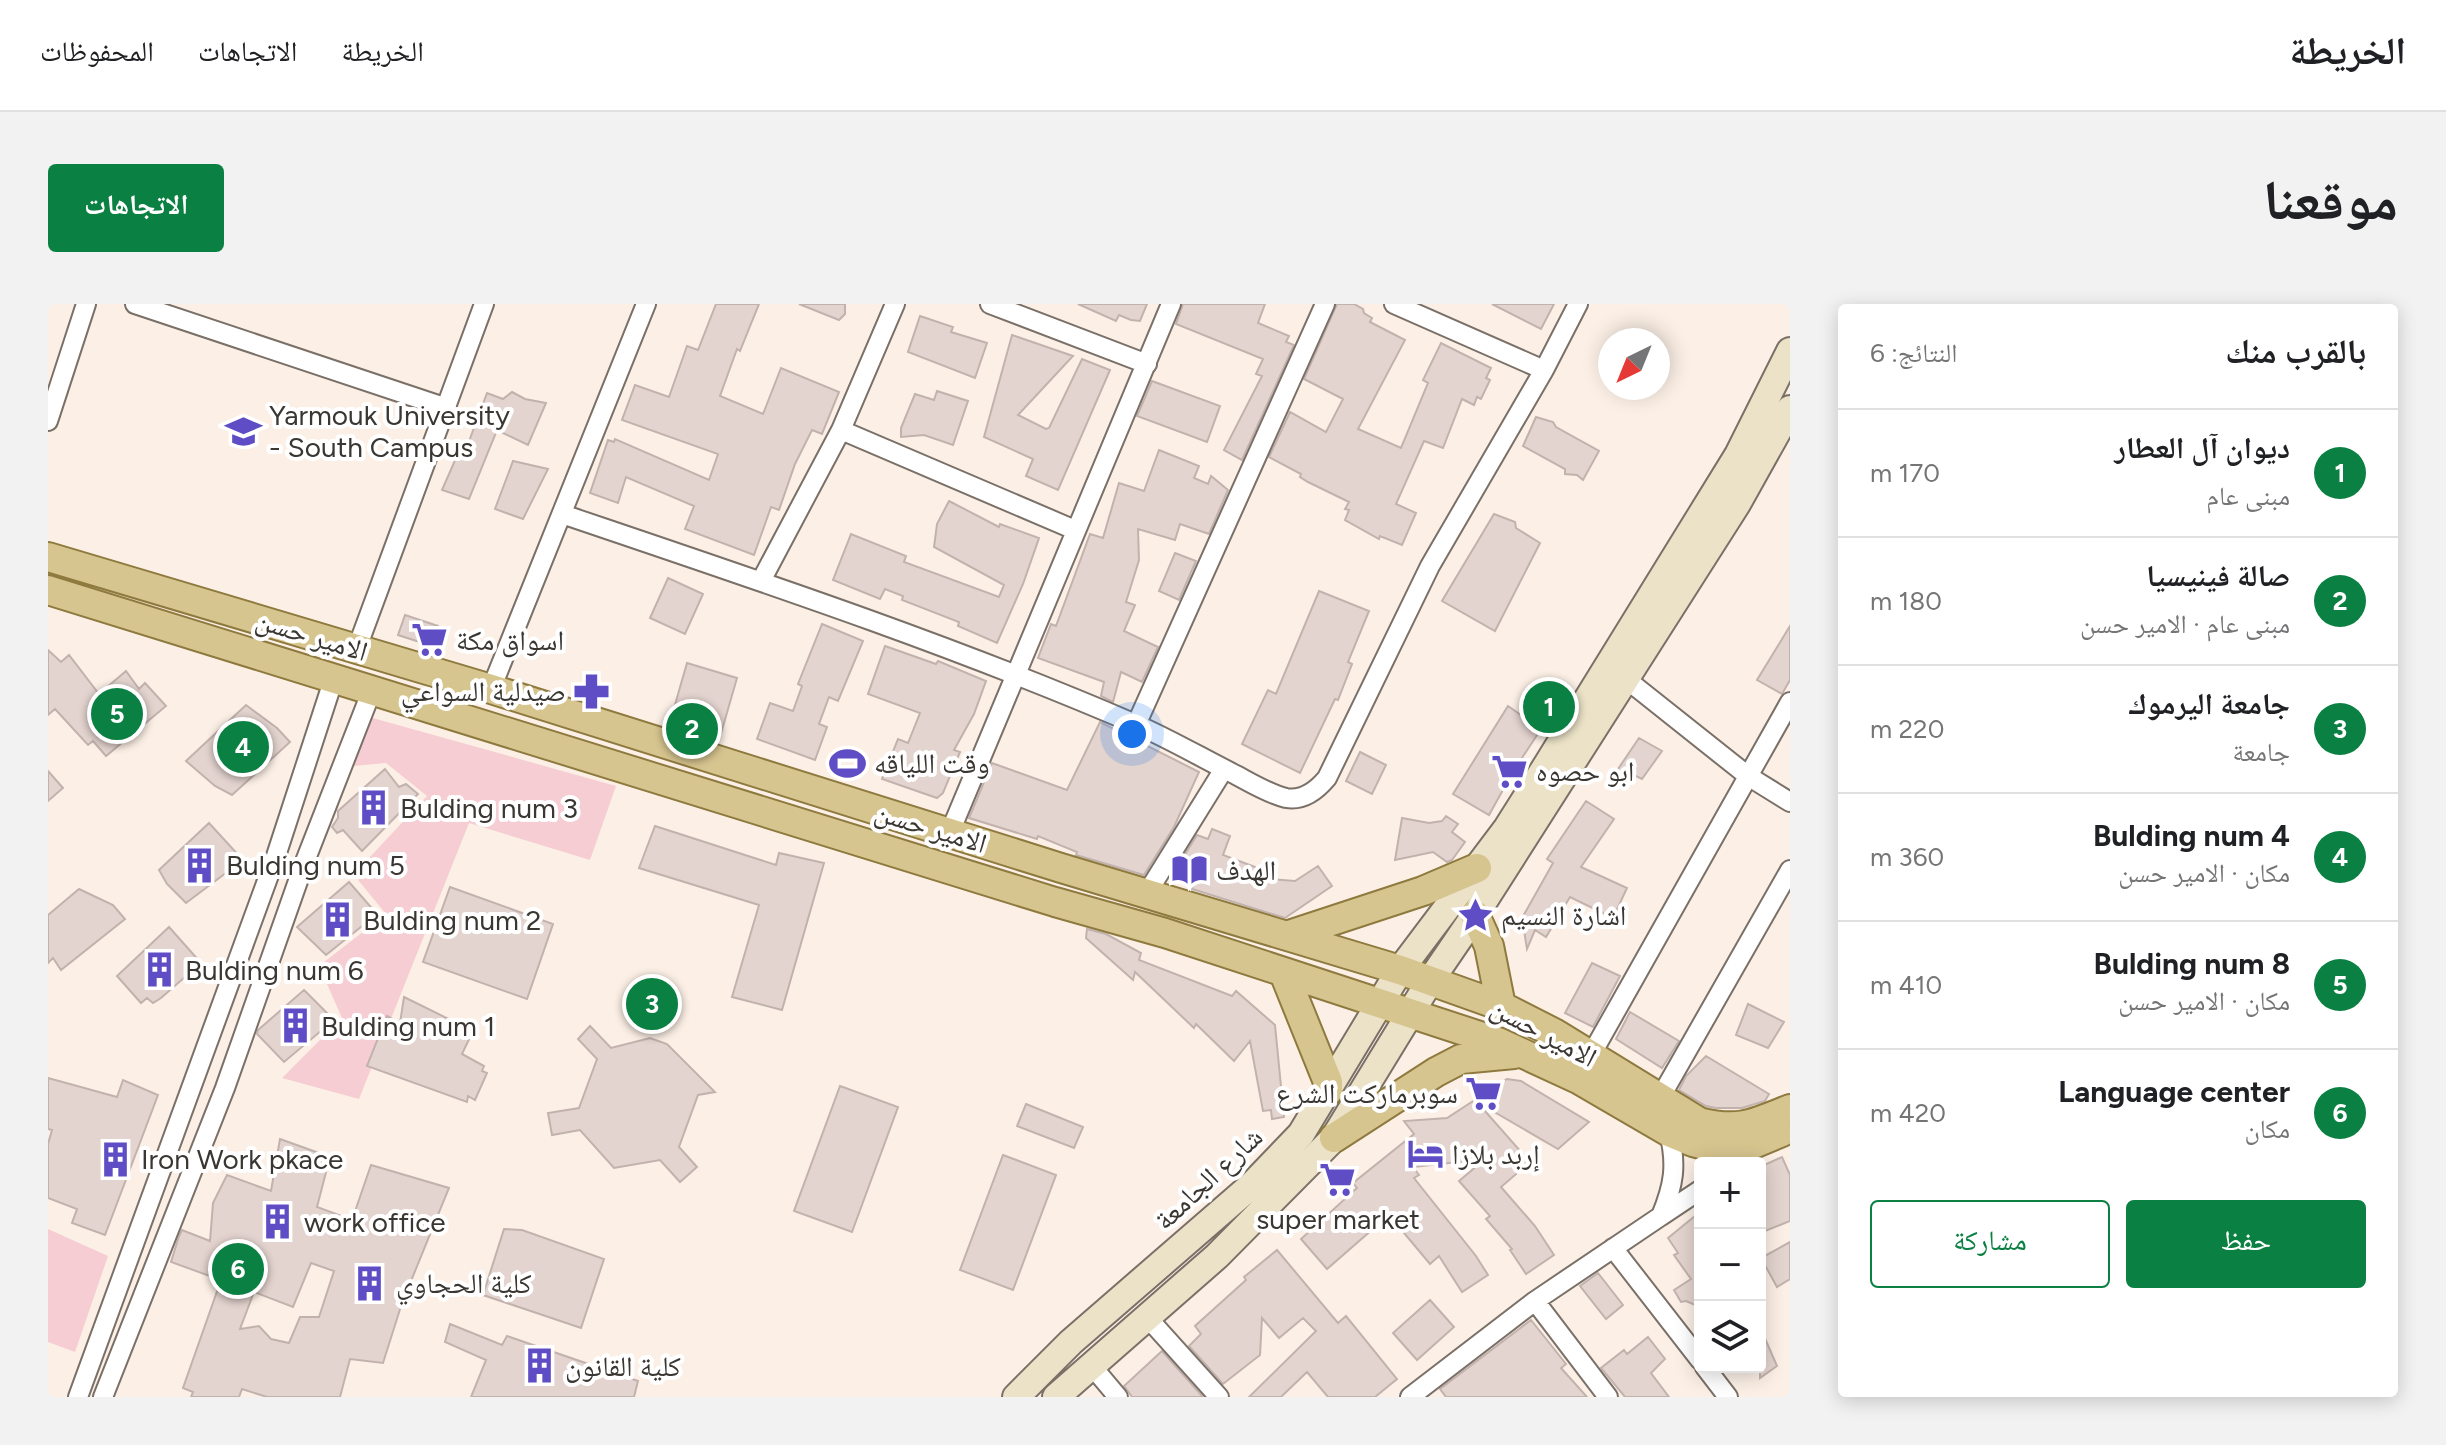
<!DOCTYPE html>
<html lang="ar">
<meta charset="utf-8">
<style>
:root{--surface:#fff;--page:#f2f2f2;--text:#202124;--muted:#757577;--line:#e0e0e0;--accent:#0b8043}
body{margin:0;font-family:Figtree,"Noto Naskh Arabic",sans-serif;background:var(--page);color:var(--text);direction:rtl}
.controls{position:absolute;right:24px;bottom:24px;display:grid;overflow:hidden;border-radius:8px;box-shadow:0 4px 20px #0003}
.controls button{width:72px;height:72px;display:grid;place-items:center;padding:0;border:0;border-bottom:2px solid var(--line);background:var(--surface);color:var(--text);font:40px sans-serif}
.compass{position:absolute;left:1550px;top:24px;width:72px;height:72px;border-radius:50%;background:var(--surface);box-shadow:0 4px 20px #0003;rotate:223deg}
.you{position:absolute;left:1084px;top:430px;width:28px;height:28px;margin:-20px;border:6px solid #fff;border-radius:50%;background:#1a73e8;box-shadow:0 0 0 12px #1a73e833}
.badge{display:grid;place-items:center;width:52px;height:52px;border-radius:50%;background:var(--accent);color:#fff;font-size:26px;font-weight:700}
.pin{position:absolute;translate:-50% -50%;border:4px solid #fff;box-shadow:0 2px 8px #0006}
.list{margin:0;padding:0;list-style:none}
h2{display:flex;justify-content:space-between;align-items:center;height:104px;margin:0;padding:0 32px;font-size:34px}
h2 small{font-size:26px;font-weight:400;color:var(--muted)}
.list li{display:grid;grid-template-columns:52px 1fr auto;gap:24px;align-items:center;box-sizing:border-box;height:128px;padding:0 32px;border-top:2px solid var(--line)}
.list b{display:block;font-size:30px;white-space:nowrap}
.list p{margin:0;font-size:26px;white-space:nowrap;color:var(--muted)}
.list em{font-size:26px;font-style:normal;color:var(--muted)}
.actions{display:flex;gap:16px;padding:24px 32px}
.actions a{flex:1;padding:18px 0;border:2px solid var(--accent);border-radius:8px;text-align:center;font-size:28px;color:var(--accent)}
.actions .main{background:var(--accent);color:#fff}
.icon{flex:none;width:44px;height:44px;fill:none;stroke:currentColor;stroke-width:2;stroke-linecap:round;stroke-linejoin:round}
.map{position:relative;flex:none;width:1742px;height:1093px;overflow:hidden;direction:ltr;border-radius:8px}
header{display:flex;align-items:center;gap:48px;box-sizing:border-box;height:112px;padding:0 40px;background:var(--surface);border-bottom:2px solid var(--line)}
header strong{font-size:38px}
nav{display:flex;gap:44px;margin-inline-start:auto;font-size:28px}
.intro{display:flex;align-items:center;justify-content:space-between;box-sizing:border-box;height:192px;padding:0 48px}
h1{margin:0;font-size:56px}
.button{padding:20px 36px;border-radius:8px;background:var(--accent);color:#fff;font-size:28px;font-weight:700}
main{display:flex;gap:48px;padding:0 48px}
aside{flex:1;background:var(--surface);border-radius:8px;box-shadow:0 4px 20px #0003}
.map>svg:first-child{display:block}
</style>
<header>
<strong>الخريطة</strong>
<nav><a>الخريطة</a><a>الاتجاهات</a><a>المحفوظات</a></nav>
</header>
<div class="intro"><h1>موقعنا</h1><a class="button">الاتجاهات</a></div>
<main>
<aside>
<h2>بالقرب منك<small>النتائج: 6</small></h2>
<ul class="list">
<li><span class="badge">1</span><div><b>ديوان آل العطار</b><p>مبنى عام</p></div><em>170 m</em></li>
<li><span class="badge">2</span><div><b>صالة فينيسيا</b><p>مبنى عام · الامير حسن</p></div><em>180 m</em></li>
<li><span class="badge">3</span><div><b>جامعة اليرموك</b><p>جامعة</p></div><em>220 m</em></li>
<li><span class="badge">4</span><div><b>Bulding num 4</b><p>مكان · الامير حسن</p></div><em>360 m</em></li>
<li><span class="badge">5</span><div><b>Bulding num 8</b><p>مكان · الامير حسن</p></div><em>410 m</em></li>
<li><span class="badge">6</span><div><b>Language center</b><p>مكان</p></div><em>420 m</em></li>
</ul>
<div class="actions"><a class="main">حفظ</a><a>مشاركة</a></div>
</aside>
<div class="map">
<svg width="1742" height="1093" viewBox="0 0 1742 1093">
<rect width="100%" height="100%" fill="#fcf0e6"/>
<!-- green -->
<path fill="#f5cdd3" d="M314 411 568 482 542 556 421 519 311 795 234 774 294 714 271 662 338 610 310 576 321 554 379 492 338 459 305 462Z
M0 925 60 952 27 1048 0 1038Z"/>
<!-- building -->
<path fill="#e4d4cf" stroke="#c2b2ae" stroke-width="2" fill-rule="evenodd" d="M668 0H711L692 47 689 45 672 92 715 110 733 64 791 88 774 130 764 126 747 160 731 206 723 203 706 251 637 225 646 202 578 173 570 199 542 189 560 136 566 138 567 135 661 176 670 150 574 116 587 81 621 93 639 42 650 46Z
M751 0H797V10L791 16Z
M1030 0H1099L1092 17 1083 16 1071 11 1068 17Z
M1135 0H1217L1210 19 1241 32 1238 38 1246 41 1194 156 1176 146 1214 72 1208 70 1215 55 1128 20Z
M1289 0H1306L1315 5 1316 9 1324 14 1322 18 1357 36 1310 125 1353 144 1380 79 1375 76 1393 39 1443 64 1438 74 1442 76 1433 95 1429 93 1426 101 1414 95 1395 144 1376 137 1348 200 1368 209 1354 241 1332 232 1331 235 1297 216 1301 206 1297 205 1301 198 1260 178 1252 173 1253 170 1221 153 1242 108 1278 128 1295 95 1256 75Z
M1444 0H1506L1493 25Z
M872 12 905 23 903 28 939 39 927 74 860 48Z
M964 31 1025 52 970 111 998 125 1001 124 1034 55 1062 66 1010 186 978 172 985 155 936 133Z
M1104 77 1172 102 1159 138 1089 112Z
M889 87 920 97 905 141 876 131 853 133V124L867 90 886 96Z
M464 88 477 95 498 99 480 141 449 126 421 195 394 186 415 138 420 140 439 89 455 95Z
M1488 113 1505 118 1508 123 1551 147 1535 176 1529 171 1517 170V165L1475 142Z
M1111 146 1151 162 1146 174 1160 180 1163 172 1180 186 1161 230 1132 220 1127 236 1090 225 1091 256 1078 298 1087 301 1076 327 1110 343 1094 378 1073 368 1065 398 1053 392 1056 378 990 354 1003 320 1008 322 1042 230 1055 234 1071 179 1096 187Z
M465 157 500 165 475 215 447 205Z
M901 197 951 223 952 220 991 234 975 280 949 339 910 322 911 318 854 296 855 292 837 285 832 295 785 276 803 230 858 252 856 258 951 293 956 281 886 243 889 220Z
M1446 210 1467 218 1468 224 1492 239 1447 327 1394 297Z
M1127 249 1148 257 1131 296 1111 287Z
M620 274 655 290 637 330 602 314Z
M1271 287 1321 307 1300 358 1304 360 1290 396 1287 395 1252 469 1194 440 1220 386 1228 390Z
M357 311 390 322 384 342 350 331Z
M774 320 815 337 790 397 781 393 771 420 779 423 767 456 709 435 722 399 745 407 754 382 750 380Z
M1742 322V376L1734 390 1709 376Z
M837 342 888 360 890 357 938 377 926 410 906 446 912 448 895 489 889 494 834 475 850 435 860 439 872 409 820 390Z
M0 346 13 358 21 351 51 390 78 367 91 385 97 379 118 402 58 452 45 437 40 441 7 405 0 411Z
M639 359 689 374 672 433 622 418Z
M198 401 229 424 242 438 184 491 167 482 138 457Z
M1460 402 1493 425 1466 466 1441 511 1405 490Z
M1052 418 1151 468 1126 523 1096 571 1028 551 1029 548 990 532 989 535 921 514 944 459 1019 486Z
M1591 434 1614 447 1594 475 1586 471 1580 478 1566 471Z
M1312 448 1338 461 1324 490 1298 477Z
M337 465 351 483 358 480 370 490 314 547 295 526 289 529 284 523 290 514V507Z
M0 467 15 484 0 497Z
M1538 497 1566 515 1533 563 1579 584 1565 614 1522 593 1498 633 1487 626 1479 645 1474 614 1505 559 1499 555Z
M1398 512 1410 520 1404 528 1417 538 1404 556 1399 558 1385 548 1347 556 1354 514 1381 519 1394 517Z
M161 519 195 556 138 599 119 580 111 566Z
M607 522 728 561 731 549 776 559 734 706 684 693 711 601 591 564Z
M1164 525 1182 532 1175 551 1223 569 1221 575 1247 577 1270 562 1284 582 1237 614 1144 585 1145 577 1126 575 1124 571 1149 531 1160 535Z
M301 578 329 610 278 651 249 623Z
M402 583 505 620 479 695 375 658Z
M31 585 65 601 77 615 13 666 5 654 0 659V611Z
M121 623 153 659 113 694 105 699 99 694 93 699 69 672Z
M1039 625 1058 630 1093 649 1091 656 1184 692 1188 687 1227 721 1236 813 1224 815 1223 806 1215 807 1202 737 1186 757 1148 720 1146 724 1087 668 1085 676 1038 634Z
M1544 659 1572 672 1545 723 1517 709Z
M256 686 286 716 236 758 209 730 210 726Z
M356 693 425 727 414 750 436 762 434 767 439 769 427 796 420 792 419 798 319 762 339 712 352 719Z
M1700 700 1736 718 1720 744 1688 731Z
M1582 708 1631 737 1614 764 1568 735Z
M542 722 563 744 602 734 619 740 667 788 650 791 631 843 649 863 632 878 612 856 566 864 532 826 504 831 500 809 531 804 549 755 530 735Z
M1658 752 1721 790 1717 797 1694 804H1668L1658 802 1631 786 1638 772Z
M0 774 69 793 75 776 110 791 57 931 24 919 29 905 0 894V840L4 826 0 825Z
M1459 775 1473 777 1541 818 1510 845 1429 798 1482 858 1453 883 1487 922 1506 951 1478 970 1462 946 1464 945 1438 915 1442 912 1411 877 1437 855 1365 863 1371 871 1366 874 1428 952 1440 971 1414 988 1391 952 1382 960 1341 911 1279 965 1253 935 1309 884 1305 879 1366 830 1356 817 1399 814Z
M792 782 850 803 804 928 746 907Z
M978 800 1035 823 1026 844 969 822Z
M232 835 282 853 269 903 304 916 323 861 401 884 354 999 335 1059 302 1055 292 1093H219L194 1085 191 1093H143L145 1088 135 1084 173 976 123 958 131 932 134 926 162 937 165 899 179 871 223 887ZM263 959 286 967 271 1013H252L241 1039 223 1035 211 1022 192 1025 206 988 245 1003Z
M955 851 1008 871 965 986 912 966Z
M1734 853 1742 871V917L1712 929V863Z
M1647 912 1652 920V1003L1638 997 1633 998 1626 986 1643 975 1626 951 1630 949 1620 934Z
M456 925 474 926 556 955 533 1024 435 991Z
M1742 938V975L1729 983 1713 954Z
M1229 946 1290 1019 1298 1012 1349 1075 1327 1093H1280L1259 1068 1233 1093H1201L1268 1027 1255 1014 1231 1034 1214 1014 1212 1051 1175 1080 1141 1042 1153 1030 1147 1022 1198 976 1196 973Z
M1550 969 1575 1001 1558 1015 1532 982Z
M1382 996 1406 1023 1369 1056 1345 1029Z
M1483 1016 1518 1060 1513 1064 1539 1093H1398L1392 1085Z
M402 1020 454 1041 459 1032 590 1077 586 1093H423L438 1056 397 1038Z
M1712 1023 1729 1062 1712 1074Z
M1600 1033 1617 1055 1603 1069 1621 1093H1577L1553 1064 1576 1046 1579 1050Z
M1114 1047 1155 1093H1084L1082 1090 1076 1082Z"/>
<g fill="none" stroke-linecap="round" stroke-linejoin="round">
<defs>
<path id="street" d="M87 0 399 104
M847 0 793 126 1027 226
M942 0 1099 60
M1346 0 1496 66
M0 117 38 0
M514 210C706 275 899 339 1085 419 1120 434 1154 454 1188 471 1203 479 1221 490 1238 494 1255 497 1269 486 1279 474L1382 262 1496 66 1530 0
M713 277 793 126
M309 344 436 0
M1578 375 1700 472 1742 498
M443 385 598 0
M1088 421 1277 0
M902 528 1123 0
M1099 589 1176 465
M1543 751 1742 398
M1612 794 1742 566
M1621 828C1629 861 1626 881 1613 912L1652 886
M1565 944 1652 1056
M1487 997 1560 1093
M1099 1013 1171 1093
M1043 1061 1070 1093
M1657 1063 1680 1093
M30 1093 228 552 286 374
M55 1093 177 784 256 560 324 386
M1362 1093 1487 997 1613 912"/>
<path id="secondary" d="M968 1093 1023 1038 1204 881 1253 830 1352 666 1459 524 1500 459 1690 151 1742 47
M1008 1093 1169 952 1286 834 1382 677 1427 611 1689 200 1742 105"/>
<path id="primary" d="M0 253 443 385 1013 564 1352 666 1453 702 1506 729 1651 818C1691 828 1705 820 1742 805
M0 286 1007 598 1117 629 1450 738 1530 775 1621 828 1645 838 1667 844 1698 843 1734 828
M1427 611 1441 642 1453 702
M1241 631 1375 587 1429 564
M1236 669 1280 778V787
M1286 834 1388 768 1413 755 1466 750"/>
</defs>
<!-- street casing -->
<use href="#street" stroke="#7a7067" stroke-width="22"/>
<!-- secondary casing -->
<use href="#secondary" stroke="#7a7067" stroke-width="30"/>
<!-- primary casing -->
<use href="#primary" stroke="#8e7a3e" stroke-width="32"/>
<!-- street -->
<use href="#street" stroke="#fff" stroke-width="18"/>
<!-- secondary -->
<use href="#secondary" stroke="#ebe2c7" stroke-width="26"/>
<!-- primary -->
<use href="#primary" stroke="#d7c58f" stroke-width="28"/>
</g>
<!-- icons -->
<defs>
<symbol id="university-bare" viewBox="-9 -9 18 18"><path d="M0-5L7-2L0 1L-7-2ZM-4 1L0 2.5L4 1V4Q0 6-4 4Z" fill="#5f4dc5" stroke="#fff" stroke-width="2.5" paint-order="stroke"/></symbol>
<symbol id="supermarket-bare" viewBox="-9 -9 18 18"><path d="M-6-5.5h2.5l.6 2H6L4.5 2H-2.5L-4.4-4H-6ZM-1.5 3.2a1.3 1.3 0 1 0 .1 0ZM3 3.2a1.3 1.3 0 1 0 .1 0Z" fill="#5f4dc5" stroke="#fff" stroke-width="2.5" paint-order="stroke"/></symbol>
<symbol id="pharmacy-bare" viewBox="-9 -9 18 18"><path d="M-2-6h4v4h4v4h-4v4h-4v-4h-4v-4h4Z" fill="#5f4dc5" stroke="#fff" stroke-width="2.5" paint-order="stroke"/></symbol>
<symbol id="stadium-bare" viewBox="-9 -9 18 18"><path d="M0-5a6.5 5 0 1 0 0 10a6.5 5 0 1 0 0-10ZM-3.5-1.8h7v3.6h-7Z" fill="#5f4dc5" stroke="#fff" stroke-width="2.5" paint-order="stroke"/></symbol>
<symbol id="building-bare" viewBox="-9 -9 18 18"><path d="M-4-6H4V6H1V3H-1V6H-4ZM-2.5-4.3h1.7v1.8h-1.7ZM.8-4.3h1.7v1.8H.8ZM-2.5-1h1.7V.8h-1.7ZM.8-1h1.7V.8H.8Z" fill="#5f4dc5" stroke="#fff" stroke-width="2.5" paint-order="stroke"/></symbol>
<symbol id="library-bare" viewBox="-9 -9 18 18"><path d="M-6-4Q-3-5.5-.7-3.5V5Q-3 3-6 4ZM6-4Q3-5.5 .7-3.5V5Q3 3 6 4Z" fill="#5f4dc5" stroke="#fff" stroke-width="2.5" paint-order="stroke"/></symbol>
<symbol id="sight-bare" viewBox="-9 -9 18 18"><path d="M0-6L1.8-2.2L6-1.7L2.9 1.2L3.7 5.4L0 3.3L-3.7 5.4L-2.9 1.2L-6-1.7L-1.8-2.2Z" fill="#5f4dc5" stroke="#fff" stroke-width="2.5" paint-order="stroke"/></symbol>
<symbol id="hotel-bare" viewBox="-9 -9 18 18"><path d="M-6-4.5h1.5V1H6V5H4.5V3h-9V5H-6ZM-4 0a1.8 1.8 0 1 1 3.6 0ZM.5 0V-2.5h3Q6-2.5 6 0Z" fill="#5f4dc5" stroke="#fff" stroke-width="2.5" paint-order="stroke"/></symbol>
</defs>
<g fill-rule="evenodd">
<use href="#university-bare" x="170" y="102" width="51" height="51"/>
<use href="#supermarket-bare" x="356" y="310" width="51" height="51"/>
<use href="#pharmacy-bare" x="518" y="362" width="51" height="51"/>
<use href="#stadium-bare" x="774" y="434" width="51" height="51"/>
<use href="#supermarket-bare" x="1436" y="442" width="51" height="51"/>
<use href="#building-bare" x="300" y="478" width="51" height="51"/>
<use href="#building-bare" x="126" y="536" width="51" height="51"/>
<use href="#library-bare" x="1116" y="540" width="51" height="51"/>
<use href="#sight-bare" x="1402" y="586" width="51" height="51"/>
<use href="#building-bare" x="264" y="590" width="51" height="51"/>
<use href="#building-bare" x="86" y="640" width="51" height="51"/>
<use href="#building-bare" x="222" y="696" width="51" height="51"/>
<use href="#supermarket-bare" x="1410" y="764" width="51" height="51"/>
<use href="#hotel-bare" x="1352" y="824" width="51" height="51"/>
<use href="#building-bare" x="42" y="830" width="51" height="51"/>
<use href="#supermarket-bare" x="1264" y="850" width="51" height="51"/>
<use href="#building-bare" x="204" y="892" width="51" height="51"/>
<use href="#building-bare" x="296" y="954" width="51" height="51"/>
<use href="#building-bare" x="466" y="1036" width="51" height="51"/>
</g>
<g text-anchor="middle" stroke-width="8" stroke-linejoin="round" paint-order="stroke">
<!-- poi labels -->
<g font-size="28" fill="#3a3632" stroke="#fff" text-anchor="start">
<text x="221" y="121">Yarmouk University<tspan x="221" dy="32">- South Campus</tspan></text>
<text x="408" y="346">اسواق مكة</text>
<text x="518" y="397" text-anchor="end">صيدلية السواعي</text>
<text x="826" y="469">وقت اللياقه</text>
<text x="1488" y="477">ابو حصوه</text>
<text x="352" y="514">Bulding num 3</text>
<text x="178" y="571">Bulding num 5</text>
<text x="1168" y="576">الهدف</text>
<text x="1453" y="621">اشارة النسيم</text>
<text x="315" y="626">Bulding num 2</text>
<text x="137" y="676">Bulding num 6</text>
<text x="273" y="732">Bulding num 1</text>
<text x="1410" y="799" text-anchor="end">سوبرماركت الشرع</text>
<text x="1404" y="860">إربد بلازا</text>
<text x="93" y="865">Iron Work pkace</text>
<text x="1290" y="925" text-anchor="middle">super market</text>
<text x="256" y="928">work office</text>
<text x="348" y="989">كلية الحجاوي</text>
<text x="517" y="1072">كلية القانون</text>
</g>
<!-- street labels -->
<g font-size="28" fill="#3a3632" stroke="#fff">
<text transform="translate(264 331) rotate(17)" y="10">الامير حسن</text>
<text transform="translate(883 523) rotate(17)" y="10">الامير حسن</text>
<text transform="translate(1496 728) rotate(28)" y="10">الامير حسن</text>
<text transform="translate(1160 874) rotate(-43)" y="10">شارع الجامعة</text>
</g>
</g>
</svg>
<div class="controls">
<button>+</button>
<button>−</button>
<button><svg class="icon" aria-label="layers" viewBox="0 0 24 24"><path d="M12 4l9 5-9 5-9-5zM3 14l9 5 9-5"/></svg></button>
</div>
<svg class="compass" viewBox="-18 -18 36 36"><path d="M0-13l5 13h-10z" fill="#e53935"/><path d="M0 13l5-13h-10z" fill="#757577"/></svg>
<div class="you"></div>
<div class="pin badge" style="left:1501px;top:403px">1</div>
<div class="pin badge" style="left:644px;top:425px">2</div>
<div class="pin badge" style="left:604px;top:700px">3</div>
<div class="pin badge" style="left:195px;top:443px">4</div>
<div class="pin badge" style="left:69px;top:410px">5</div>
<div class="pin badge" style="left:190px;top:965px">6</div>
</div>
</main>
